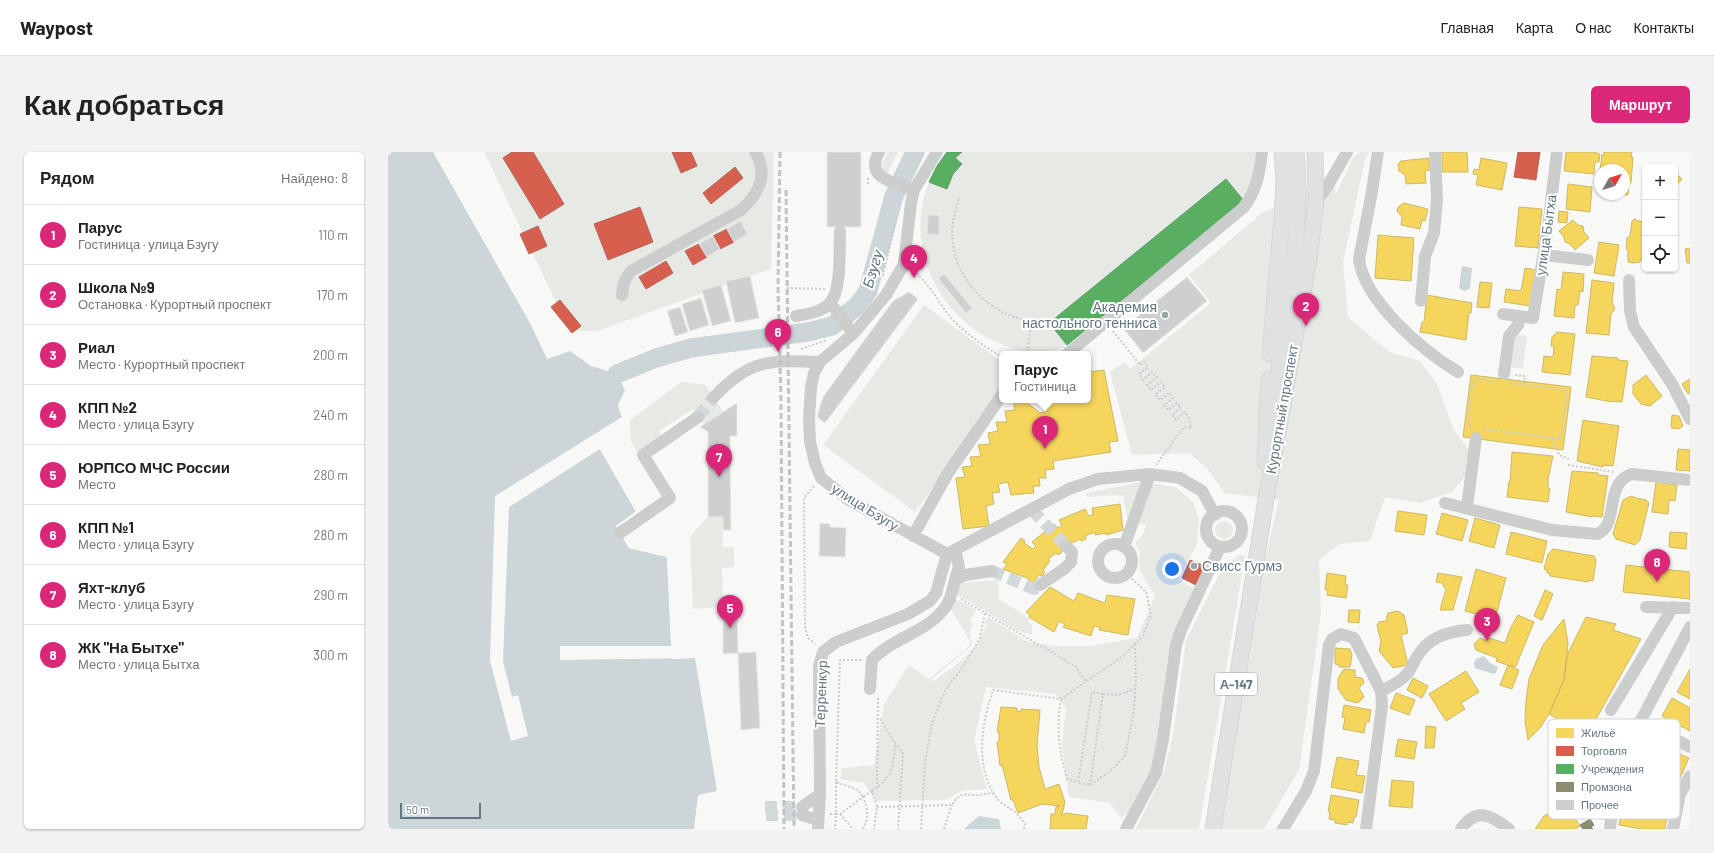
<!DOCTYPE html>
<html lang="ru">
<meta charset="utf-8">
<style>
:root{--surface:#fff;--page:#f2f2f2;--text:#222;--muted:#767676;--line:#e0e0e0;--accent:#db2777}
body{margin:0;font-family:Barlow,sans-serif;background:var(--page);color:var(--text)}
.controls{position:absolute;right:12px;top:12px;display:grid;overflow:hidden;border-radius:6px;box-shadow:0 1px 3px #0004}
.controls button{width:36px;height:36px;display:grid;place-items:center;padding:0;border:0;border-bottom:1px solid var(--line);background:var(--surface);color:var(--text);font:20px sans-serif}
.compass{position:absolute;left:1206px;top:12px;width:36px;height:36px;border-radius:50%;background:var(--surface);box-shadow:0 1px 3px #0004;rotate:51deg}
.scale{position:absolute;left:12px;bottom:10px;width:81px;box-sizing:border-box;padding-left:4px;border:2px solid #637781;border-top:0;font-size:11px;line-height:14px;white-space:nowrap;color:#637781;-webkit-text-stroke:3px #fff;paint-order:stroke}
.you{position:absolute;left:784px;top:417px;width:14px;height:14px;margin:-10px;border:3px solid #fff;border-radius:50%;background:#1a73e8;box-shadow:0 0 0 6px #1a73e833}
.badge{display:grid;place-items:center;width:26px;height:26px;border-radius:50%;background:var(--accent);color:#fff;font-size:13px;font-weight:700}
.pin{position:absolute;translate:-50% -33px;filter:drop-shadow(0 1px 2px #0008)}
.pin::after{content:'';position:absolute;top:21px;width:14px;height:12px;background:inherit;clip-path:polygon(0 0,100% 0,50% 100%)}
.popup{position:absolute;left:611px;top:199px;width:92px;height:52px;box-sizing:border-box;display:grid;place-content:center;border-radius:6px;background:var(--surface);filter:drop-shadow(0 1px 3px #0005);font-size:13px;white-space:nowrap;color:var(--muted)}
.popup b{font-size:15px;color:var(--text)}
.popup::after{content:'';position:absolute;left:50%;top:100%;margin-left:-8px;border:8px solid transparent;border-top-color:var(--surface)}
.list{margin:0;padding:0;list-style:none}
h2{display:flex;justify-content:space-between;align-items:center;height:52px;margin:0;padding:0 16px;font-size:17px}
h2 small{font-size:13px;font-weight:400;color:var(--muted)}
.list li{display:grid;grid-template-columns:26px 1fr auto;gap:12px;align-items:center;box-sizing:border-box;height:60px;padding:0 16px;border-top:1px solid var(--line)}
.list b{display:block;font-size:15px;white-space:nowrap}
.list p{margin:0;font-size:13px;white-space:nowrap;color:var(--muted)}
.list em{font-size:13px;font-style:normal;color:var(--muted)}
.icon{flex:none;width:22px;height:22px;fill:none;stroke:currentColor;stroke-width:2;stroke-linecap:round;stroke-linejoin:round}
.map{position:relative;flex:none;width:1302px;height:677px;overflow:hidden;border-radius:6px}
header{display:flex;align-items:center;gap:24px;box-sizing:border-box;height:56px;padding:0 20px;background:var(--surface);border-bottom:1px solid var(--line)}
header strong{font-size:19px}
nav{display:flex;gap:22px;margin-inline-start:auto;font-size:14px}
.intro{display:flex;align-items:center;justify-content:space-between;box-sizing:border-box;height:96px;padding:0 24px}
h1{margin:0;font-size:28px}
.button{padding:10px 18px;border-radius:6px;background:var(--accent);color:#fff;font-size:14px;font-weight:700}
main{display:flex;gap:24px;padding:0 24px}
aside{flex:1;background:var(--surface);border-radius:6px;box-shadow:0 1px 3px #0004}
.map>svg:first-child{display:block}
</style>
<header>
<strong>Waypost</strong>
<nav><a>Главная</a><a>Карта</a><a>О нас</a><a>Контакты</a></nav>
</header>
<div class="intro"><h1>Как добраться</h1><a class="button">Маршрут</a></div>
<main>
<aside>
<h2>Рядом<small>Найдено: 8</small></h2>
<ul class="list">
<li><span class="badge">1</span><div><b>Парус</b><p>Гостиница · улица Бзугу</p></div><em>110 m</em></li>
<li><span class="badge">2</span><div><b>Школа №9</b><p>Остановка · Курортный проспект</p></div><em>170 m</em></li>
<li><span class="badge">3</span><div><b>Риал</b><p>Место · Курортный проспект</p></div><em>200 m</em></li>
<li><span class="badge">4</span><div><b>КПП №2</b><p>Место · улица Бзугу</p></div><em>240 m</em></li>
<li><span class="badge">5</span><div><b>ЮРПСО МЧС России</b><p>Место</p></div><em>280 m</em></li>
<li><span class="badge">6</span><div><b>КПП №1</b><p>Место · улица Бзугу</p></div><em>280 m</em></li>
<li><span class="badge">7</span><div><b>Яхт-клуб</b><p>Место · улица Бзугу</p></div><em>290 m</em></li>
<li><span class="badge">8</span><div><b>ЖК &quot;На Бытхе&quot;</b><p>Место · улица Бытха</p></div><em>300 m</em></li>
</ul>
</aside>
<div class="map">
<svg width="1302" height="677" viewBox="0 0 1302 677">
<rect width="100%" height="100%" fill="#f8f8f7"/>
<!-- green -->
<path fill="#e7eae4" d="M96 0H386L383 117 209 179H182Z
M500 0H510L499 22 495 20 493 14Z
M559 0H869V10L856 49 679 193C658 204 636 201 615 193 538 163 505 66 559 0Z
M972 0H981L977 8 955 110 960 165 1001 200 1032 209 1049 232 1066 278 1084 302 1077 324 1064 340 1032 351 997 345 982 389 951 392 931 408 933 462 911 618 876 677H830L866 453 891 348 836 341 819 316 801 301 744 303 722 220 736 210 742 217 823 151 801 123 874 61 944 24 948 42 965 6Z
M536 153 614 210V242L527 360 435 293Z
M1127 182 1139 184 1135 217 1123 215Z
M293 230 318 233 335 260 316 273 305 257 271 279 275 285 250 301 243 290 242 268Z
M754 330 787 335 805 350 811 366 809 392 790 427 810 439 794 466 762 634 746 657 733 666 722 651 681 645 674 593 678 556 667 542 598 535 586 589 599 637 573 639 557 648 488 649 476 631 452 627 454 616 486 613 496 553 521 513 541 527 578 497 582 491 581 487 560 453 564 445 588 458 582 468 585 470 582 479 584 493 543 528 545 530C564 515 591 500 597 476L600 474 596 472 600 465 640 490 669 494H703L749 486 767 444 751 417 752 400 747 391 755 383 758 372 740 370 735 343 699 345 697 341Z
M320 365H335V395H346V415L334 416 335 455 305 457 302 384Z
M827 378a9 9 0 1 1 18 0a9 9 0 1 1-18 0Z
M851 403 857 404 811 677H748L776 620 785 583 798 488 835 415Z
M610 428 611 447 642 467 640 470 644 473V483L631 479 565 440 573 431Z"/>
<!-- water -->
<path fill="#ccd5d8" d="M0 0H45L143 173 159 207 182 199 203 214 229 222 237 238 230 253 234 265 205 285 248 360 228 374 241 396 279 405 284 507 307 506 329 639 310 643 306 677H0Z
M1074 114 1084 116 1082 137 1076 139 1071 136Z
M1096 504 1102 511 1110 515 1108 521 1106 522 1087 516 1086 511 1088 507Z
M591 664 611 667 613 677H576Z"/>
<!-- pier -->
<path fill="#f8f8f7" d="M239 237 232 253 236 266 207 285 250 359 231 374 243 394 281 404 285 505 307 504V506L172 508V494H283L279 405 241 396 228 374 248 359 212 297 121 355 115 509 124 545 130 543 140 584 123 589 102 509 107 344 234 265 230 253Z"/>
<!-- homes -->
<path fill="#f6d55c" stroke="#cab967" d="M1054 0H1079L1080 20H1054Z
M1178 0H1208V1L1212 2 1211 10H1207L1206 22 1176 19Z
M1216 0H1244L1243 5H1245L1243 31H1241L1240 43 1229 42H1236V18H1212L1214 3H1216Z
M1041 6 1042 18 1037 19 1038 31 1018 32 1017 23 1011 19 1010 12 1013 9Z
M1093 6 1119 11 1114 38 1088 33 1090 23 1085 22 1086 17 1091 18Z
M1287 21 1294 27 1287 35Z
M1180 32 1204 35 1202 60 1178 57Z
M1016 51 1040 57 1037 69 1034 68 1032 77 1013 73 1014 65 1009 59 1010 55Z
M1131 55 1154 57 1150 96 1127 94Z
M1171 59 1180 60 1179 71 1170 70Z
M1246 67 1257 71V108L1253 107 1252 110 1245 111 1240 110V99L1238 96 1239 86 1242 84 1244 69Z
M1185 68 1190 73 1195 74 1196 80 1201 86 1187 98 1182 92 1177 90 1176 85 1171 79Z
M990 83 1026 86 1023 129 987 126Z
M1211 90 1231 93 1226 124 1206 121Z
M1302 96V111H1299L1297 97Z
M1137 116 1148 118 1142 154 1116 150 1118 137 1133 139Z
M1175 120 1196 122 1195 140 1192 139 1190 153H1187L1186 166 1166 164 1169 137 1173 138Z
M1204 128 1226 131 1224 151 1227 157 1223 162 1221 183 1198 181Z
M1092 130 1104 131 1101 156 1089 155Z
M1039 143 1084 151 1083 161 1081 160 1078 188 1032 180 1034 170H1036Z
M1169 180 1187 182 1182 223 1154 220 1156 204 1165 205 1166 194H1163L1164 185Z
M1204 204 1230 206V208L1240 209 1234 250 1224 249V250L1198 245Z
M716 218 730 289 721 290 723 300 665 309 666 317 657 318 658 326H651L652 334H645L646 341 623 343 620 330 610 332 612 340 604 341 606 352 598 354 601 374 575 377 568 326 577 325 574 315 584 314 582 305 593 304 590 293 602 292 600 281 610 279 608 270H619L617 259 627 258 625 248H636L652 261 660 259 658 253 662 248H700V220Z
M1083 223 1183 235 1175 298 1075 285Z
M1258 223 1274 244 1262 254 1253 252 1245 242V233Z
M1302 227V241L1300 242 1294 232Z
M1284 263 1291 264 1295 274 1291 277 1284 276 1283 274Z
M1195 268 1231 274 1225 314 1215 313V315L1189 309Z
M1290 297 1302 298V319L1288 318Z
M1124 300 1165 304 1160 327V336H1162L1160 350 1119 345 1121 329H1122Z
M1184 319 1210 321V323L1220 324 1214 365 1204 364V365L1178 360Z
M1268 330 1289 333 1287 349 1281 348 1280 362 1264 360Z
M1243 344 1248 346 1258 348 1261 351 1252 388 1247 393 1228 387 1225 382 1235 348Z
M732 352 735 378 718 383V381L707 383V380L697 384 698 387 693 389 692 387 682 392 673 398 674 400 670 403 668 401 660 407 662 409 655 418 657 420 654 424 651 423 645 431 639 426 615 417 619 412 615 410 633 386 637 389 636 391 645 397 648 394 644 390 666 372 670 376 674 373 671 368 697 357 701 364 705 363 704 356Z
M1010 359 1039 363 1036 383 1007 379Z
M1054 361 1080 368 1074 389 1048 382Z
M1087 366 1112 373 1106 396 1081 389Z
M1123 380 1159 389 1154 411 1118 402Z
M1282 380 1299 381 1298 397 1281 395Z
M1165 397 1206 404 1208 409 1205 429 1200 428V430L1162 424V422L1159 421V418L1156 417 1160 402Z
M1238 413 1302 420V447L1235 440Z
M1088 417 1118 426 1107 467 1077 459Z
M939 421 958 424 957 433H960L958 446 939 443 940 438H937Z
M1050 421 1074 425 1065 458H1052L1058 437 1055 434V431L1048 430Z
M662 435 686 449 690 441 717 451 719 443 747 447 740 483 711 478 712 475 706 474 703 484 675 475 677 472 671 469 666 480 641 465 642 463 638 460Z
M1157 438 1165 442 1154 468 1146 464Z
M961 458H972L971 471 960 470Z
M1010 459 1016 463 1020 481 1013 483 1020 513 1005 516 991 499 993 490 989 473 991 470 998 469 1000 461Z
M1130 463 1146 470 1128 514 1125 515 1108 509 1109 506 1088 498 1086 492 1092 486 1100 489 1101 486 1117 491 1123 475Z
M1198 465 1228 472 1225 478 1253 487 1203 576 1197 572 1193 580 1161 562 1176 528 1180 501Z
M1176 467 1180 491 1176 528 1162 560 1152 576 1140 588 1137 569 1138 549 1141 527 1155 493Z
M947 496 962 497 964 503 962 515H951V513L947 512Z
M1120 513 1131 518 1124 537 1112 533Z
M956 517 967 518V525L974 526 976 529 975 532 971 536 976 545 970 551 958 548 950 537V526Z
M1302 517V547L1289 540Z
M1078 519 1091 540 1073 551 1077 557 1058 569 1041 542Z
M1025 526 1040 534 1034 546 1019 538Z
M1008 541 1027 548 1021 563 1002 556Z
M1284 546 1302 556V579L1274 564Z
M956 553 983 558 981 570H978L976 581 955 577 957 566 954 565Z
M613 555 629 556V559L633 560V557L652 558 649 593 651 615 657 637 671 632 677 650 674 663H677V661L700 664 698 677H662L663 662H667L668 655 672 654 654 652 630 661 625 648H623L614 613 612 614 609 590H611V580H609Z
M1038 574 1048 575 1046 596H1037Z
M1010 587 1029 590 1026 607 1007 604Z
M1259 588 1301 606 1286 640 1245 623Z
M949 605 971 609 968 623 977 624 974 641 943 635Z
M1004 628 1026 630 1024 656 1001 654Z
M1238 638 1282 647 1277 677H1253L1231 673Z
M943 643 971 648 968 665H966L965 671 959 670V673L947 671V668L941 667 942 660H940Z
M1171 657H1181L1192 674 1187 677H1147L1156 664Z"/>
<!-- shops -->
<path fill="#d6604d" stroke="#b4675d" d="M124 0H145L176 52 152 67 115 6Z
M284 0H303L309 14 293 21Z
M1130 0H1152L1148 28 1126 25Z
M347 15 355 26 323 52 315 41Z
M252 55 265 90 220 108 206 72Z
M150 74 159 94 141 102 132 82Z
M339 77 346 90 332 97 325 84Z
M311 92 319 105 305 113 297 99Z
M278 109 285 121 258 137 251 125Z
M172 148 193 174 184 181 163 155Z
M802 408 821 416 812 435 794 426Z
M1196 615 1212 617 1207 657 1180 654 1184 621Z"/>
<!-- public -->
<path fill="#5aae61" stroke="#5d9e6b" d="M559 0H574L567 6 574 12 565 22 559 37 541 30 549 14Z
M838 27 856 49 679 193 662 172 666 167Z"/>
<!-- industry -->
<path fill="#8c8c6e" stroke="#808674" d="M1202 667 1206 673 1203 675 1205 677H1195L1192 673Z"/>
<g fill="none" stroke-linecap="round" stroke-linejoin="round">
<!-- river -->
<path stroke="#ccd5d8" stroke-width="19" d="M229 222 268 206 303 196 420 180 444 174 469 154 480 139 506 44 527 0"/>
</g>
<!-- building -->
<path fill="#ced0d0" stroke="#e7e7e6" d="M439 0H473V75H439Z
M540 63H551V83L539 82Z
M352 69 360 82 346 90 339 77Z
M325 84 332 97 319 105 311 92Z
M556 122 584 156 578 161 550 126Z
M362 124 371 166 347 171 338 129Z
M799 125 819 149 755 201 735 176Z
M333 133 343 169 324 174 314 138Z
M521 140 530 147 437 271 429 265 435 245 505 149Z
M313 146 321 173 302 179 294 152Z
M292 155 300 180 287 184 279 159Z
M349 251V284H342L343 378H335V365H320V280L312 275Z
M432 371 442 372V375L458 376 457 405 431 404Z
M335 455H349L350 501 335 502Z
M368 500 372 576 353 578 350 501Z"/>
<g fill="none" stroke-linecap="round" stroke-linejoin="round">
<!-- minor-tunnel -->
<path stroke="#d3d8da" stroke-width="12" stroke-dasharray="12 6" stroke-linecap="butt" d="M310 265 325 246
M644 358 678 394
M604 419 646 437 652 433
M377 655H414
M378 663H414"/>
<defs>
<path id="major" d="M882 202 894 66 896 29 894 0
M888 241C897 162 916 80 908 0
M877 310 881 228
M825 677 878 347 921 107 928 49 927 0"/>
</defs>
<!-- major casing -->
<use href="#major" stroke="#d4d5d5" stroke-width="17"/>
<!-- path -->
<path stroke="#c9cbcc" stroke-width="2" stroke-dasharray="2 2" stroke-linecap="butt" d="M480 26V33
M571 47C566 62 562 77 565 92 571 139 620 178 666 167
M525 119C542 131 550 151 564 167 576 180 598 196 614 205
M495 124 509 64
M399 136 438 137
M725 179 752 213 756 210 760 215 751 222 755 228 764 220 769 225 759 233 763 238 773 230 777 235 767 243 772 248 781 241 785 246 776 253 780 258 789 251 793 255 784 263 788 268 797 260 801 266 803 276 796 275 768 313
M413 197 439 188
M639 200 644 169
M1127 223 1137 224 1136 233
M1122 231 1179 238 1173 287 1164 286
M1083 276 1080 271 1085 230 1089 227 1108 229
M1096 277 1164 286 1171 303 1181 307
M1180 313 1226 320
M426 334 416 346 417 476 420 486 427 492
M573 447 687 514 698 530
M473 508H452L448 630 470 638 475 645 484 639 489 655 486 677
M715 542 730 543 747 537
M673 547C668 575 671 600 679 627L689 630
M492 567 507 591
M448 630V662H452L465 677
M702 633 715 542 704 540 690 631 702 633 725 617 737 604 746 559 748 527 747 492
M489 636 490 545
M484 639C506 624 505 616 507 591L515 602 510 677
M489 655 564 653C572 641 573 642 586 643 591 644 598 641 605 641
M442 662H448L447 677
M452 662 475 645C480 656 481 666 475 677
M533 677 537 611 544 571 558 537 575 515 592 486 597 461
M556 677 564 653
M636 677 637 672C634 668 631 664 627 660 619 654 611 651 606 642 587 612 594 570 605 538L673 547 735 504 755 484 763 463 758 440 738 421"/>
<!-- minor -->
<path stroke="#cccece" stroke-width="12" d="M491 0C476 27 506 30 526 38
M549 0 526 38 523 51 516 112 498 143 466 181 432 210 426 221 423 235 421 266 422 290 427 311 433 326 461 348 559 402
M990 0 983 45 971 107C976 149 1035 199 1070 220
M928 49 939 35 959 0
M1156 103 1200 108
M1241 128 1242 159 1246 175 1284 232 1302 267
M234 143C235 133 236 127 243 119L353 58C371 42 381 22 367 0
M1033 149 1037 104 1046 81 1049 48 1047 0
M1115 162 1145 166 1160 75 1169 0
M408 164C420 162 434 160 442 151 454 137 451 98 452 80
M679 202 855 56C868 40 872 21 874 0
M1116 222 1121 184 1130 173 1132 164
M325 246C361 207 381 208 432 210
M1057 351 1164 378 1209 382C1232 374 1215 331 1244 322L1302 328
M1079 355 1088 286
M818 377a18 18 0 1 1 36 0a18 18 0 1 1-36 0Z
M232 381 282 346 255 303 310 265
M525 384 560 321 614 243
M710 409a17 17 0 1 1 34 0a17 17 0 1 1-34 0Z
M736 395 762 322
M567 398 571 414 567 428
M559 402 681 337 710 327 762 322 792 326 814 339 827 363
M652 433 676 417 683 410 684 400 678 394
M1258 455 1302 456
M482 537 484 508C505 485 541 480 558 454 563 447 565 436 567 428L577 423 604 419
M993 539C1002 534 1013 530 1019 522 1024 516 1026 509 1030 503 1042 485 1059 480 1079 478
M1223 558 1285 455
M1252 569 1302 595
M414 655 432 642
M414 663 430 668
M430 677 432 642 431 514 435 500 448 490 520 462 542 449 548 441 559 402
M738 677 768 621 775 587 788 493 793 478 832 395
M895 677 918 639 926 619 941 493 944 487 953 482 966 486 993 539 994 554 978 677
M1073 677C1089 654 1104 664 1121 677
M1222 677 1227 632 1232 612 1241 591 1302 475
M1285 677 1292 642 1302 624"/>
<!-- major -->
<use href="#major" stroke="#e0e1e1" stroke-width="15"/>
<!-- rail -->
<path stroke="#c2c3c4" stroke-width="3" stroke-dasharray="6 3" stroke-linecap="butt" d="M392 0 390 135 393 248 396 677
M398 38 406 677"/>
<!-- minor-bridge -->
<path stroke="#cccece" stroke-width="12" d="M447 157 461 176"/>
</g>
<!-- markers -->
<g fill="#97a4aa" stroke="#fff" stroke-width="1.5">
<circle cx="777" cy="163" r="4"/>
<circle cx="806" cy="414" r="4"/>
</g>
<g text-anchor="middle" stroke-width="4" stroke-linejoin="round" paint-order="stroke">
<!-- shield labels -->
<rect fill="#fff" stroke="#92a0a7" stroke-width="1" x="827" y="521" width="42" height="22" rx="3"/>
<g font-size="13" font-weight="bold" fill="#637781">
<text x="848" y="537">А-147</text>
</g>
<!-- street labels -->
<g font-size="14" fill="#637781" stroke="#fff">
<text transform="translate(1158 83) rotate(-82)" y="5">улица Бытха</text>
<text transform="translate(894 257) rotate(-80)" y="5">Курортный проспект</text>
<text transform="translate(477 355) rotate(32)" y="5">улица Бзугу</text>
<text transform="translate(433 542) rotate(-88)" y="5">Терренкур</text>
</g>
<!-- poi labels -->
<g font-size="14" fill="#637781" stroke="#fff" text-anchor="end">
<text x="769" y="160">Академия<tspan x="769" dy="16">настольного тенниса</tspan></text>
<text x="814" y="419" text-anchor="start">Свисс Гурмэ</text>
</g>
<!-- water labels -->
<g font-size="15" font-style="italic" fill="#5e767c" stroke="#fff">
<text transform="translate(485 117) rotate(-73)" y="5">Бзугу</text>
</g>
</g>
<!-- legend -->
<rect x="1160" y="567" width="132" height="100" rx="6" fill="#fff" stroke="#d0d6d9" stroke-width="1"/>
<rect x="1168" y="576" width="18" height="10" fill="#f6d55c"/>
<rect x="1168" y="594" width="18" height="10" fill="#d6604d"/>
<rect x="1168" y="612" width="18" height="10" fill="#5aae61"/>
<rect x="1168" y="630" width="18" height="10" fill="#8c8c6e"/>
<rect x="1168" y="648" width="18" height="10" fill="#ced0d0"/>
<g font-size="11" fill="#637781">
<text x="1193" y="585">Жильё</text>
<text x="1193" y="603">Торговля</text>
<text x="1193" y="621">Учреждения</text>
<text x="1193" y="639">Промзона</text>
<text x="1193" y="657">Прочее</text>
</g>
</svg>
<div class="controls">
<button>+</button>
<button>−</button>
<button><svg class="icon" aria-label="locate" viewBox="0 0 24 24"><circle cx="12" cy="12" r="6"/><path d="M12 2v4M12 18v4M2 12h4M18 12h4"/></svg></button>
</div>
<svg class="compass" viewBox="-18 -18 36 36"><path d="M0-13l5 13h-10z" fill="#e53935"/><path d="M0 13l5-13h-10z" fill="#767676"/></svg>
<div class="scale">50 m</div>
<div class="you"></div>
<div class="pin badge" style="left:657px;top:297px">1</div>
<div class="popup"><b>Парус</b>Гостиница</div>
<div class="pin badge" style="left:918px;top:174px">2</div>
<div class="pin badge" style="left:1099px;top:489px">3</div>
<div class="pin badge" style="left:526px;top:126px">4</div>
<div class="pin badge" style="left:342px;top:476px">5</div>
<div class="pin badge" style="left:390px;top:200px">6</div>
<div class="pin badge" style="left:331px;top:325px">7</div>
<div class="pin badge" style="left:1269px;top:430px">8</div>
</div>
</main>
